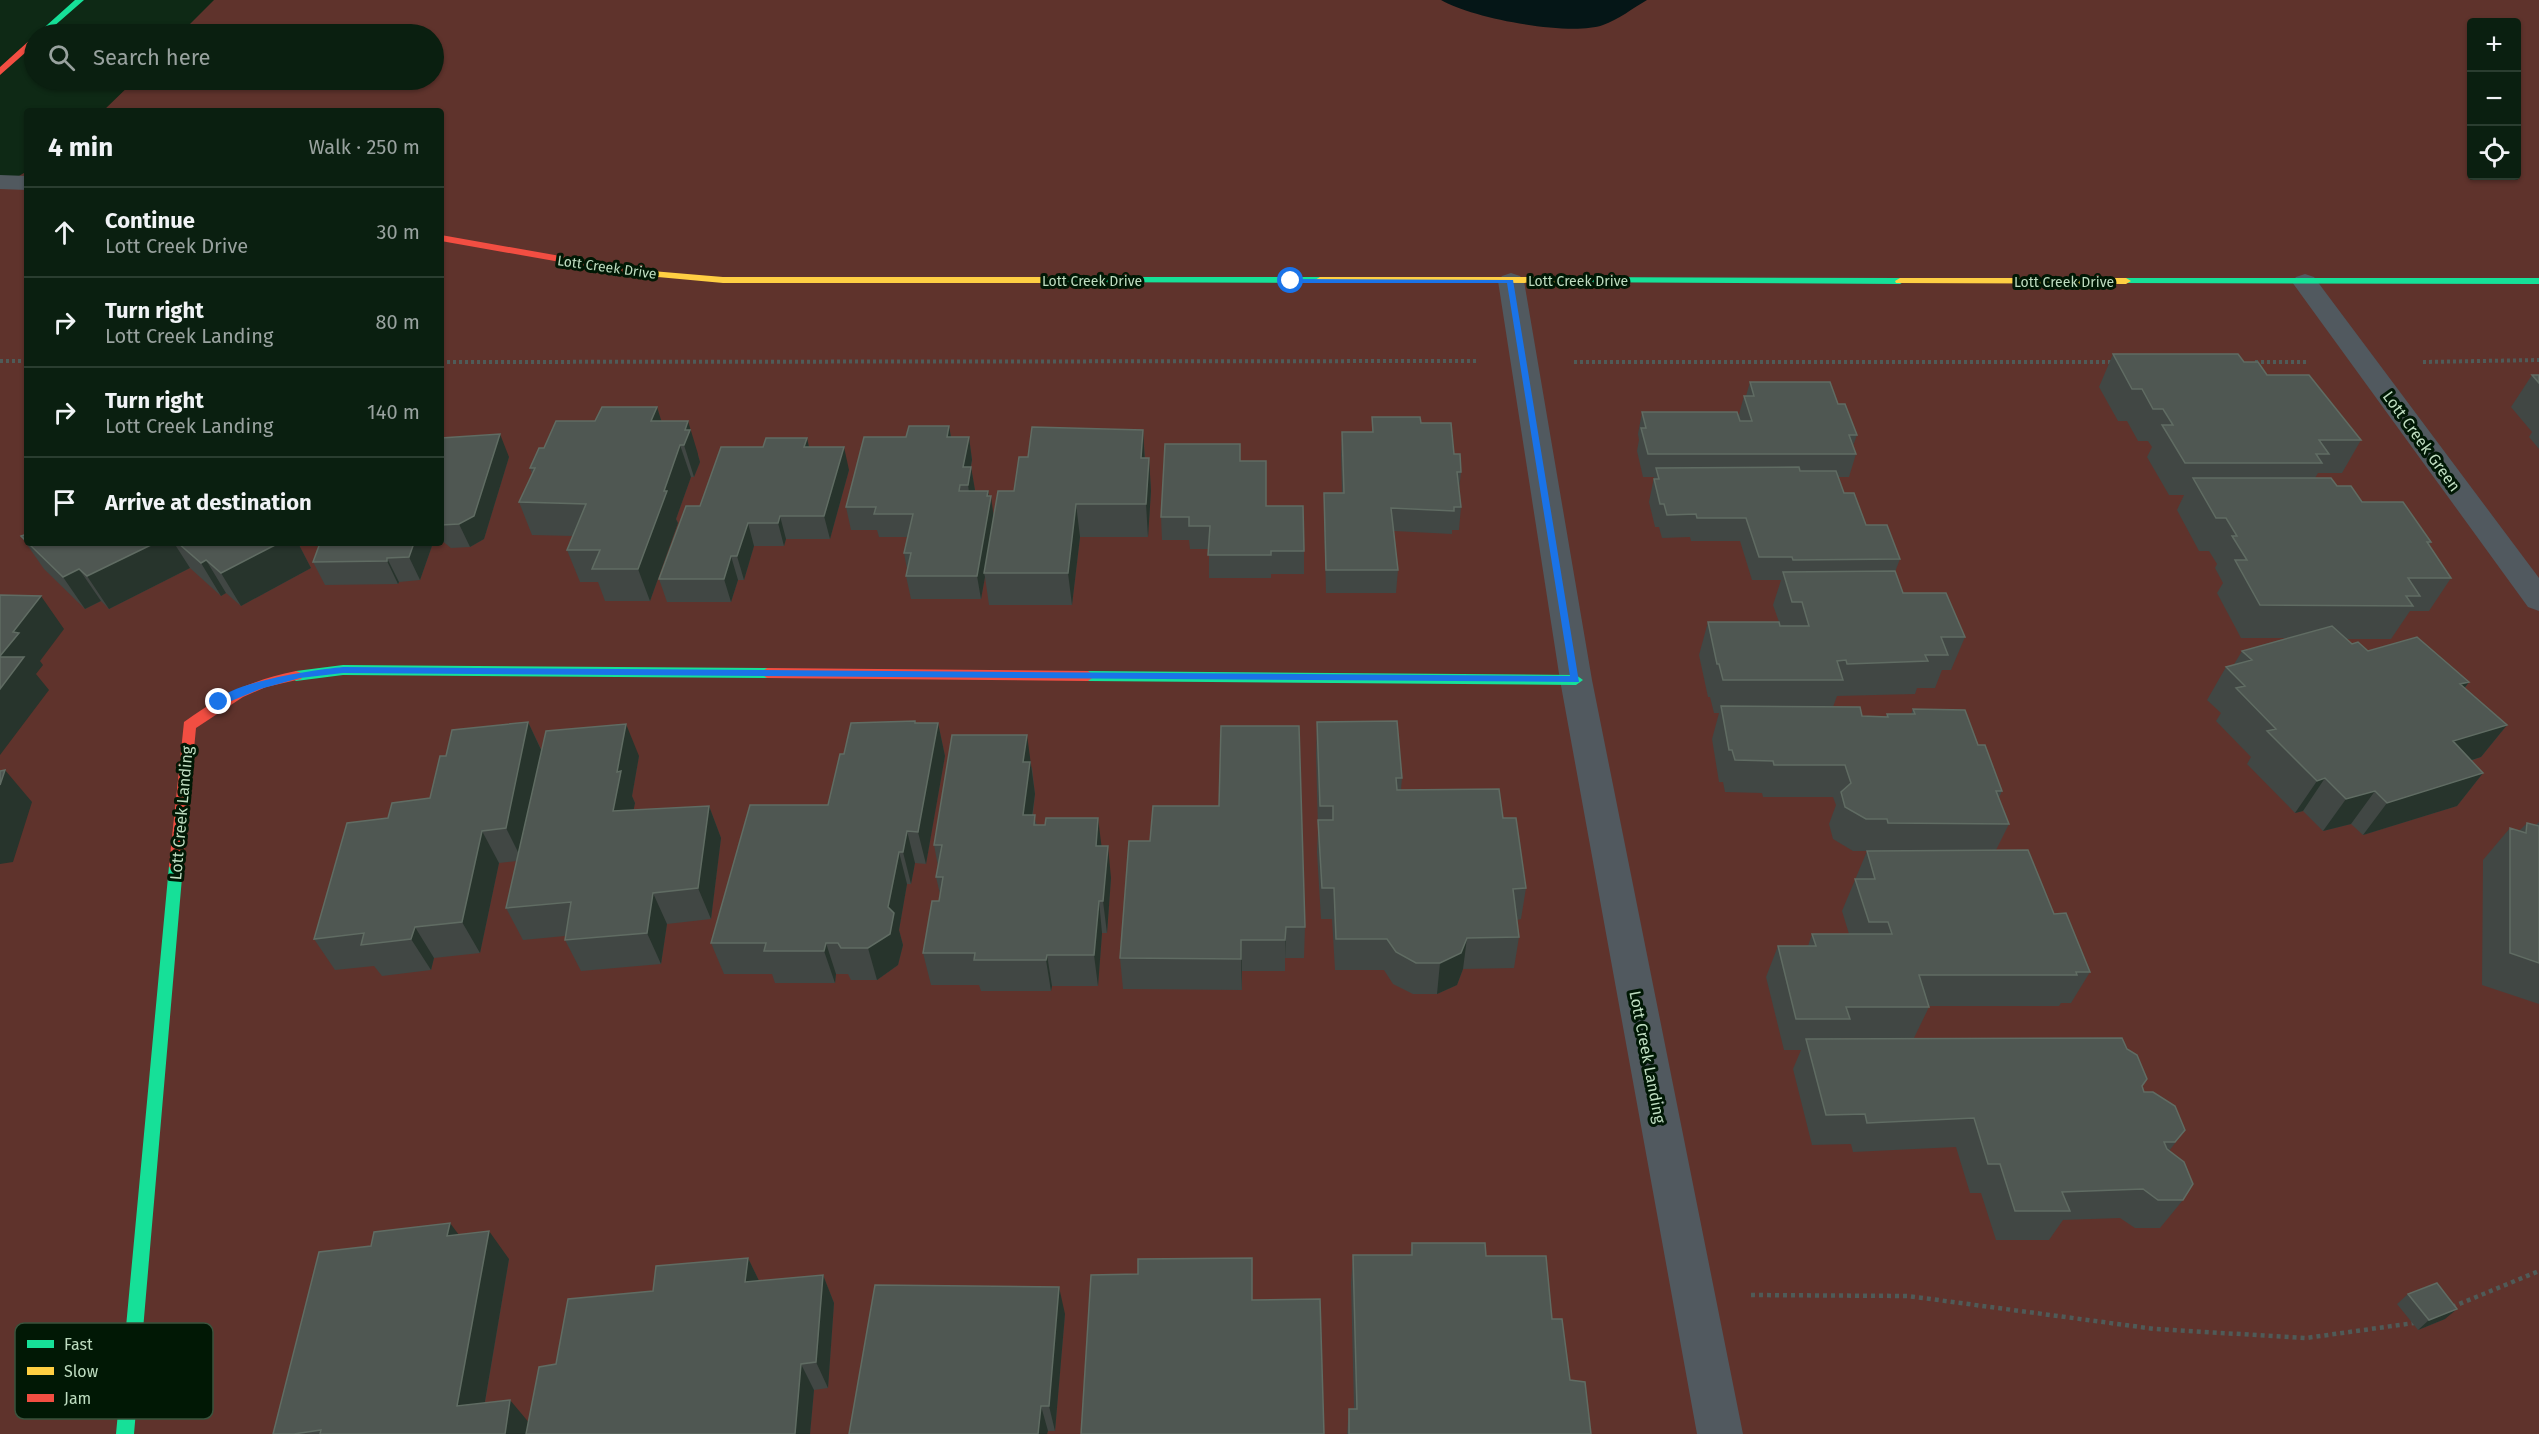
<!DOCTYPE html>
<meta charset="utf-8">
<style>
:root{--surface:#0a1f10;--page:#132719;--text:#f1f3f6;--muted:#99a29f;--line:#2a3d30}
body{margin:0;font-family:"Fira Sans",sans-serif;background:var(--page);color:var(--text)}
.controls{position:absolute;right:18px;top:18px;display:grid;overflow:hidden;border-radius:6px;box-shadow:0 2px 4px #0004}
.controls button{width:54px;height:54px;display:grid;place-items:center;padding:0;border:0;border-bottom:2px solid var(--line);background:var(--surface);color:var(--text);font:30px sans-serif}
.stop{position:absolute;width:18px;height:18px;margin:-14px;border:4px solid #1a73e8;border-radius:50%;background:#fff}
.stop.end{background:#1a73e8;border-color:#fff;box-shadow:0 2px 6px #0008}
.list{margin:0;padding:0;list-style:none}
h2{display:flex;justify-content:space-between;align-items:center;height:78px;margin:0;padding:0 24px;font-size:26px}
h2 small{font-size:20px;font-weight:400;color:var(--muted)}
.list li{display:grid;grid-template-columns:39px 1fr auto;gap:18px;align-items:center;box-sizing:border-box;height:90px;padding:0 24px;border-top:2px solid var(--line)}
.list b{display:block;font-size:22px;white-space:nowrap}
.list p{margin:0;font-size:20px;white-space:nowrap;color:var(--muted)}
.list em{font-size:20px;font-style:normal;color:var(--muted)}
.icon{flex:none;width:33px;height:33px;fill:none;stroke:currentColor;stroke-width:2;stroke-linecap:round;stroke-linejoin:round}
.map{position:relative;flex:none;width:2539px;height:1434px;overflow:hidden}
.search{position:absolute;background:var(--surface);box-shadow:0 2px 4px #0004;left:24px;top:24px;width:420px;height:66px;display:flex;align-items:center;gap:15px;box-sizing:border-box;padding:0 21px;border-radius:33px;color:var(--muted);font-size:22px}
.panel{position:absolute;background:var(--surface);box-shadow:0 2px 4px #0004;left:24px;top:108px;width:420px;height:438px;border-radius:6px}
.map>svg:first-child{display:block}
</style>
<div class="map">
<svg width="2539" height="1434" viewBox="0 0 2539 1434">
<rect width="100%" height="100%" fill="#0e2915"/>
<!-- green -->
<path fill="#5f332c" fill-rule="evenodd" d="M214 0H2539V1434H0V188L27 171V543H441V111H103L135 80H434V34H180ZM2472 22H2516V176H2472Z"/>
<!-- water -->
<path fill="#051617" d="M1441 0H1647C1633 8 1618 20 1603 25 1570 37 1471 18 1441 0Z"/>
<g fill="none" stroke-linecap="round" stroke-linejoin="round">
<!-- path-far1 -->
<path stroke="#4f5b58" stroke-width="4" stroke-dasharray="3 3" stroke-linecap="butt" d="M0 361H27
M441 362 1476 361
M1574 362H2112
M2255 362H2307
M2423 362 2539 360"/>
<!-- path -->
<path stroke="#4f5b58" stroke-width="4.5" stroke-dasharray="4 4" stroke-linecap="butt" d="M1751 1295 1908 1296 2155 1329 2306 1338 2414 1323
M2452 1307 2539 1271"/>
<!-- street -->
<path fill="#51595f" fill-rule="evenodd" d="M0 175 27 176V190L0 189Z
M1511 273 1520 276 1524 281 1592 680 1743 1434H1697L1560 680 1498 281 1502 276Z
M2305 274 2314 277 2539 578V611L2528 607 2292 282 2296 277Z"/>
<!-- fast -->
<path fill="#16e098" fill-rule="evenodd" d="M75 0H84L45 34H37Z
M1049 277H1320L1325 280 1320 283 1045 282 1044 280Z
M1554 277 1900 278 1905 281 1900 284 1550 282 1549 280Z
M2126 278H2539V284L2122 283 2121 281Z
M343 665 767 668 774 673 767 678 343 675 296 681 289 676 296 671Z
M1088 671 1576 675 1583 680 1576 685 1088 681 1081 676Z
M176 860 181 862 183 866 134 1434H116L169 866 171 862Z"/>
<!-- slow -->
<path fill="#ffcf43" fill-rule="evenodd" d="M640 270 723 277H1049L1054 280 1049 283H723L636 275V271Z
M1320 277H1554L1559 280 1554 283 1316 282 1315 280Z
M1900 278H2126L2131 281 2126 284 1896 283 1895 281Z"/>
<!-- jam -->
<path fill="#f24e42" fill-rule="evenodd" d="M31 39H34V45L0 75V67Z
M441 235 640 270 645 273 640 276 441 241Z
M767 668 1088 671 1095 676 1088 681 767 678 760 673Z
M296 671 301 673 303 676 301 679 266 687 243 697 196 728 183 866 181 870 176 872 171 870 169 866 184 722C221 695 251 680 296 671Z"/>
</g>
<!-- wall -->
<path fill="#414744" d="M2113 354 2244 362 2267 375 2361 440 2342 473H2318L2315 478 2337 486 2431 542 2429 546 2451 578 2429 611H2410L2391 639H2346L2352 644 2368 651 2469 682 2465 688 2507 725 2481 757 2471 761 2483 773 2457 806 2363 835 2351 824 2323 831 2303 811 2295 813 2247 764 2251 757 2216 721 2221 713 2207 700 2226 667 2233 666 2242 651 2286 638H2241L2217 593 2223 583 2215 568 2217 564 2209 551H2199L2177 510 2184 495H2169L2147 457 2152 447 2148 441H2138L2127 421H2118L2099 387Z
M2532 375H2539V449L2529 437 2532 432 2511 407Z
M1750 382 1838 404 1857 435 1853 446 1856 454 1849 477H1838L1844 493 1866 525 1900 559 1895 572 1903 593 1965 637 1951 670H1942L1935 688H1917L1915 694 1837 696 1833 707 1862 716 1886 717 1887 714H1911L1913 709 1978 745 2002 791 1999 798 2009 824 1996 850 2054 914 2090 972 2071 1003H2061L2059 1006H1929V1007L1914 1038H1841V1039L2142 1086 2144 1092 2185 1130 2169 1151 2183 1200 2160 1228H2135L2120 1218 2063 1220 2049 1240H1996L1981 1193H1970L1956 1147 1853 1152 1851 1144 1812 1145 1793 1069 1801 1050H1784L1766 977 1778 946H1808L1812 934H1849L1842 911 1867 851H1853L1833 839 1829 824 1836 805 1833 797H1763L1762 793 1725 792 1723 782H1719L1712 739 1719 713H1714L1710 697H1708L1699 655 1708 622H1779L1773 605 1781 580H1752L1740 541H1691L1690 537 1662 538 1659 527H1655L1649 502 1654 477H1643L1637 451 1639 440 1638 434 1642 412 1738 418 1744 396H1746Z
M657 407 661 421 698 454V455L700 462 694 477H691L676 519 678 523 650 601H605L598 582H580L567 550 573 536 532 535 519 502 532 474 530 468 595 421Z
M1372 417 1421 423 1454 454 1461 472 1459 491 1461 507 1459 530H1452V534L1394 531 1398 570 1396 593H1326L1324 516V493H1342L1341 455 1342 432H1372Z
M949 426 951 437H969L972 460 971 467 975 491H988L994 515 1014 491 1028 457 1143 430 1145 458H1149L1151 491 1148 537H1080L1072 605H989L985 577 981 599H911L906 576 907 569 904 553 907 537H879L877 530H851L846 507 906 437Z
M441 438 509 457 484 539 470 547 451 548 441 540Z
M807 438 809 447 849 470 830 539H786L784 546H754L744 580H738L731 602H667L659 579 700 506 763 447Z
M1240 444V461L1266 506 1304 551V574H1271V578H1209V549H1190L1189 540H1162L1161 517Z
M27 534V543H298L311 568 241 606 226 593 221 596 190 568 109 609 101 601 85 609 44 569 21 536Z
M320 543H433L420 580 399 582 398 584 325 585 313 562Z
M528 722 542 751 639 756 632 796 635 803 633 810 709 806 721 838 711 919 667 924 661 964 581 971 565 940V936L523 940 506 908 517 861 499 863 480 953 434 958 431 970 382 976 374 966 335 970 314 939 388 818 430 798 446 756Z
M1317 722 1402 778 1401 790 1503 818 1526 888 1521 919 1517 920 1519 937 1514 968 1463 969 1457 985 1437 994H1413L1393 984 1384 970H1335L1332 919H1321L1317 852 1318 828 1316 754Z
M916 723H938L945 756 926 864 915 863 911 884H907L899 930 903 945 898 965 877 980H851L848 974H836L835 983H775L772 974H724L711 943 828 805 844 754Z
M1032 767 1035 794 1033 815 1037 825 1101 846 1111 878 1107 933H1102L1098 986H1052L1051 991H981L979 985H931L923 953 939 901 940 894 936 877 938 866 934 845Z
M2539 822V1004L2482 985 2483 860 2510 828 2519 831 2527 823 2536 825Z
M1129 841 1305 927 1304 958H1285V971H1242V990L1123 989 1120 958Z
M459 1235 509 1259 485 1403 528 1422 556 1364 653 1291 748 1258 759 1281 823 1275 834 1303 828 1388 814 1390 810 1434H273Z
M1412 1243 1486 1256 1552 1319 1570 1380 1591 1434H1347L1349 1409H1354L1351 1283 1353 1255H1410Z
M2408 1294 2445 1319 2418 1330 2397 1304Z
M1065 1314 1055 1431H1048L1047 1434H849Z"/>
<!-- shaded-wall -->
<path fill="#27342c" d="M657 407 667 439 651 421Z
M688 421 698 454V455L700 462 694 477 684 445 685 430Z
M949 426 953 449 947 437Z
M1143 430 1145 463 1141 458Z
M500 434 509 457 484 539 470 547 459 524Z
M969 437 972 460 967 485 963 467Z
M807 438 812 461 804 447Z
M680 445 691 477 676 519 678 523 650 601 638 569 664 491Z
M844 447 849 470 830 539 824 516Z
M1149 458 1151 491 1148 537 1146 504Z
M971 467 975 490 971 508 968 485Z
M988 491 990 504 991 496 994 519 984 573 985 577 981 599 977 576Z
M1076 504 1080 537 1072 605 1068 573Z
M780 516 786 539 784 546 778 523Z
M748 523 754 546 744 580 737 556Z
M155 543H174L190 568 109 609 87 576Z
M279 543H298L311 568 241 606 221 573Z
M414 543H433L420 580 409 557Z
M731 556 738 580 731 602 724 579Z
M387 558 399 582 398 584 387 561Z
M206 560 226 593 221 596 201 563Z
M79 569 101 601 85 609 63 577Z
M41 596 64 629 40 661 43 665 36 674 49 690 0 755V657L13 632Z
M2469 682 2445 714 2460 684Z
M528 722 543 754 522 860 506 828Z
M938 723 945 756 926 864 918 832Z
M626 724 639 756 632 796 635 803 627 843 613 811 617 772Z
M2507 725 2481 757 2428 774 2453 741Z
M1027 735 1035 794 1028 847 1023 815V762Z
M5 770 32 802 13 862 0 864V785Z
M2483 773 2457 806 2363 835 2387 803Z
M2325 778 2303 811 2295 813 2317 781Z
M2375 791 2351 824 2323 831 2346 799Z
M709 806 721 838 711 919 698 888Z
M1098 818 1102 850 1096 846Z
M482 831 499 863 480 953 462 922Z
M907 831 915 863 911 884 903 852Z
M1108 846 1111 878 1107 933 1103 901Z
M899 852 907 884 899 930 903 945 898 965 877 980 868 948 888 907Z
M653 893 667 924 661 964 647 933Z
M1099 901 1102 933 1098 986 1094 955Z
M415 927 434 958 431 970 411 939Z
M1286 927 1285 958V971V940Z
M1467 938 1463 969 1457 985 1437 994 1440 963Z
M1241 940 1242 971V990L1241 959Z
M826 943 836 974 835 983 824 951Z
M1047 955 1052 986 1051 991 1046 960Z
M450 1223 471 1251 447 1236Z
M489 1231 509 1259 480 1431 457 1406Z
M748 1258 761 1285 745 1282Z
M823 1275 834 1303 828 1388 816 1362Z
M1059 1287 1065 1314 1055 1431 1049 1406Z
M2457 1309 2445 1319 2418 1330 2429 1320Z
M801 1364 814 1390 810 1434H795Z
M510 1400 531 1425 530 1434H505Z
M1041 1406 1048 1431 1047 1434H1038Z"/>
<!-- building -->
<path fill="#4f5752" stroke="#606c63" stroke-width="1.5" d="M2113 354H2238L2244 362H2258L2267 375H2309L2361 440H2319L2329 454H2316L2322 463H2185L2162 425H2173L2163 409H2153L2142 389H2132Z
M2532 375H2539V383Z
M1750 382H1830L1838 404H1845L1857 435H1849L1856 454H1648L1641 428H1646L1642 412H1737L1740 421H1752L1744 396H1754Z
M602 407H657L651 421H688L685 430H690L684 445H680L664 491H667L638 569H592L600 550H567L586 504 519 502 535 468H530L539 448H544L556 421H595Z
M1372 417H1420L1421 423H1451L1454 454H1460L1461 472H1457L1461 507H1454V511L1391 508 1398 570H1326L1324 493H1344L1342 432H1373Z
M909 426H949L947 437H969L963 467H971L968 485H960L959 491H988L987 496H991L977 576H906L911 553H904L913 514H874L876 507H846L864 437H906Z
M1032 427 1143 430 1141 458H1149L1146 504H1076L1068 573H984L998 491H1014L1019 457H1028Z
M500 434 474 516 459 524 441 525V438Z
M766 438H807L804 447H844L824 516H780L778 523H748L737 556H731L724 579H659L686 506H700L721 447H763Z
M1165 444H1240V461H1266V506H1303L1304 551H1271V555H1208L1210 526H1189V517H1161Z
M1799 467 1800 471H1836L1844 493H1854L1866 525H1887L1900 559 1793 560 1792 557H1759L1746 518H1697L1696 514 1667 515 1664 504H1660L1654 479H1659L1656 468Z
M2193 478H2331L2337 486H2351L2362 502H2403L2431 542H2427L2451 578H2408L2420 596H2406L2413 606 2260 605 2235 560H2247L2232 536H2237L2226 518H2216Z
M27 534V542L21 536Z
M28 543H155L87 576 79 569 63 577Z
M178 543H279L221 573 206 560 201 563Z
M320 543H414L409 557 387 558V561L313 562Z
M1895 571 1903 593H1946L1965 637H1941L1948 655H1925L1928 661 1847 664 1846 660 1837 661 1843 680H1723L1719 664H1717L1708 622H1779L1780 626H1809L1802 602H1792L1783 572Z
M0 595 41 596 13 632 19 633 0 656Z
M2332 626 2352 644 2358 642 2368 651 2417 637 2469 682 2460 684 2507 725 2453 741 2483 773 2387 803 2375 791 2346 799 2325 778 2317 781 2267 731 2276 729 2236 688 2245 686 2226 667 2252 660 2242 651Z
M0 657H24L0 689Z
M1721 706 1860 707 1862 716 1888 717 1887 714H1915L1913 709 1965 710 1978 745H1985L2002 791H1996L2009 824 1888 823 1887 819H1866L1845 807 1841 792 1851 783 1845 765H1774L1773 761 1735 760 1732 750H1729Z
M915 721V723H938L918 832 907 831 903 852H899L888 907 894 913 890 934 868 948H841L838 943H826L824 951H764L766 943H711L750 805H828L840 754H844L851 723Z
M1397 721 1402 778H1396L1397 790 1499 789 1503 818H1516L1526 888 1513 889 1519 937 1467 938 1461 953 1440 963H1416L1396 952 1387 939H1336L1334 888H1322L1318 820H1333V806H1320L1317 722Z
M528 722 506 828 482 831 462 922 415 927 411 939 361 945 364 933 314 939 347 823 388 818 392 803 430 798 440 756H446L452 730Z
M626 724 617 772 621 771 613 811 709 806 698 888 653 893 647 933 565 940 571 902 506 908 546 731Z
M1221 726H1299L1305 927H1286L1285 940H1241V959L1120 958 1129 841H1150L1153 806H1219Z
M952 735H1027L1023 762H1030L1023 815H1035L1034 825H1045L1046 818H1098L1096 846H1108L1103 901H1099L1094 955H1047L1046 960H974L975 953H923L932 901H939L943 877H936L942 845H934Z
M5 770 0 785V771Z
M2527 823 2539 826V963L2510 953V828L2526 833Z
M2028 850 2054 914 2066 913 2090 972H2076L2077 975H1919L1929 1007H1846L1850 1019H1796L1778 946H1816L1812 934H1892L1888 922H1869L1855 879H1875L1867 851Z
M2122 1038 2127 1049 2137 1055 2147 1079 2142 1086 2144 1092H2153L2175 1106 2185 1130 2175 1142H2164L2167 1149 2184 1162 2193 1184 2183 1200H2158L2143 1189 2062 1192 2070 1211H2015L2000 1164H1988L1974 1118 1867 1123 1865 1114 1826 1115 1806 1039Z
M450 1223 447 1236 489 1231 457 1406 510 1400 505 1434H320L321 1430 294 1434H273L319 1252 371 1246 374 1232Z
M1412 1243H1485L1486 1256H1546L1552 1319H1562L1570 1380 1585 1382 1591 1434H1349V1409H1357L1353 1255H1412Z
M748 1258 745 1282 823 1275 816 1362 801 1364 795 1434H526L539 1367 556 1364 568 1299 653 1291 656 1266Z
M1252 1258V1300L1320 1299 1324 1434H1081L1091 1275 1138 1274V1259Z
M2437 1283 2457 1309 2429 1320 2408 1294Z
M875 1285 1059 1287 1049 1406H1041L1038 1434H849Z"/>
<!-- route -->
<path fill="#1a73e8" d="M1291 279 1513 280 1579 682 343 673 300 678 260 689 219 706 214 702C235 681 313 670 343 667L1570 676 1507 283H1288Z"/>
<g text-anchor="middle" stroke-width="6" stroke-linejoin="round" paint-order="stroke">
<!-- far-street labels -->
<g font-size="14" fill="#bfddc1" stroke="#011805">
<text transform="translate(607 267) rotate(8)" y="5">Lott Creek Drive</text>
<text x="1092" y="286">Lott Creek Drive</text>
<text x="1578" y="286">Lott Creek Drive</text>
<text x="2064" y="287">Lott Creek Drive</text>
</g>
<!-- street labels -->
<g font-size="16" fill="#bfddc1" stroke="#011805">
<text transform="translate(2422 441) rotate(54)" y="6">Lott Creek Green</text>
<text transform="translate(181 813) rotate(-85)" y="6">Lott Creek Landing</text>
<text transform="translate(1648 1057) rotate(79)" y="6">Lott Creek Landing</text>
</g>
</g>
<!-- legend -->
<rect x="15" y="1323" width="198" height="96" rx="9" fill="#011805" stroke="#3a533d" stroke-width="1.5"/>
<rect x="27" y="1340" width="27" height="8" fill="#16e098"/>
<rect x="27" y="1367" width="27" height="8" fill="#ffcf43"/>
<rect x="27" y="1394" width="27" height="8" fill="#f24e42"/>
<g font-size="16" fill="#bfddc1">
<text x="64" y="1350">Fast</text>
<text x="64" y="1377">Slow</text>
<text x="64" y="1404">Jam</text>
</g>
</svg>
<div class="controls">
<button>+</button>
<button>−</button>
<button><svg class="icon" aria-label="locate" viewBox="0 0 24 24"><circle cx="12" cy="12" r="6"/><path d="M12 2v4M12 18v4M2 12h4M18 12h4"/></svg></button>
</div>
<div class="stop" style="left:1291px;top:281px"></div>
<div class="stop end" style="left:219px;top:702px"></div>
<div class="search"><svg class="icon" aria-label="search" viewBox="0 0 24 24"><circle cx="10" cy="10" r="6"/><path d="M15 15l6 6"/></svg>Search here</div>
<section class="panel">
<h2>4 min<small>Walk · 250 m</small></h2>
<ul class="list">
<li><svg class="icon" aria-label="ahead" viewBox="0 0 24 24"><path d="M12 20V5M6 11l6-6 6 6"/></svg><div><b>Continue</b><p>Lott Creek Drive</p></div><em>30 m</em></li>
<li><svg class="icon" aria-label="right" viewBox="0 0 24 24"><path d="M7 20v-9h11M14 6l5 5-5 5"/></svg><div><b>Turn right</b><p>Lott Creek Landing</p></div><em>80 m</em></li>
<li><svg class="icon" aria-label="right" viewBox="0 0 24 24"><path d="M7 20v-9h11M14 6l5 5-5 5"/></svg><div><b>Turn right</b><p>Lott Creek Landing</p></div><em>140 m</em></li>
<li><svg class="icon" aria-label="arrive" viewBox="0 0 24 24"><path d="M6 21V4h12l-3 4 3 4H6"/></svg><div><b>Arrive at destination</b></div></li>
</ul>
</section>
</div>
